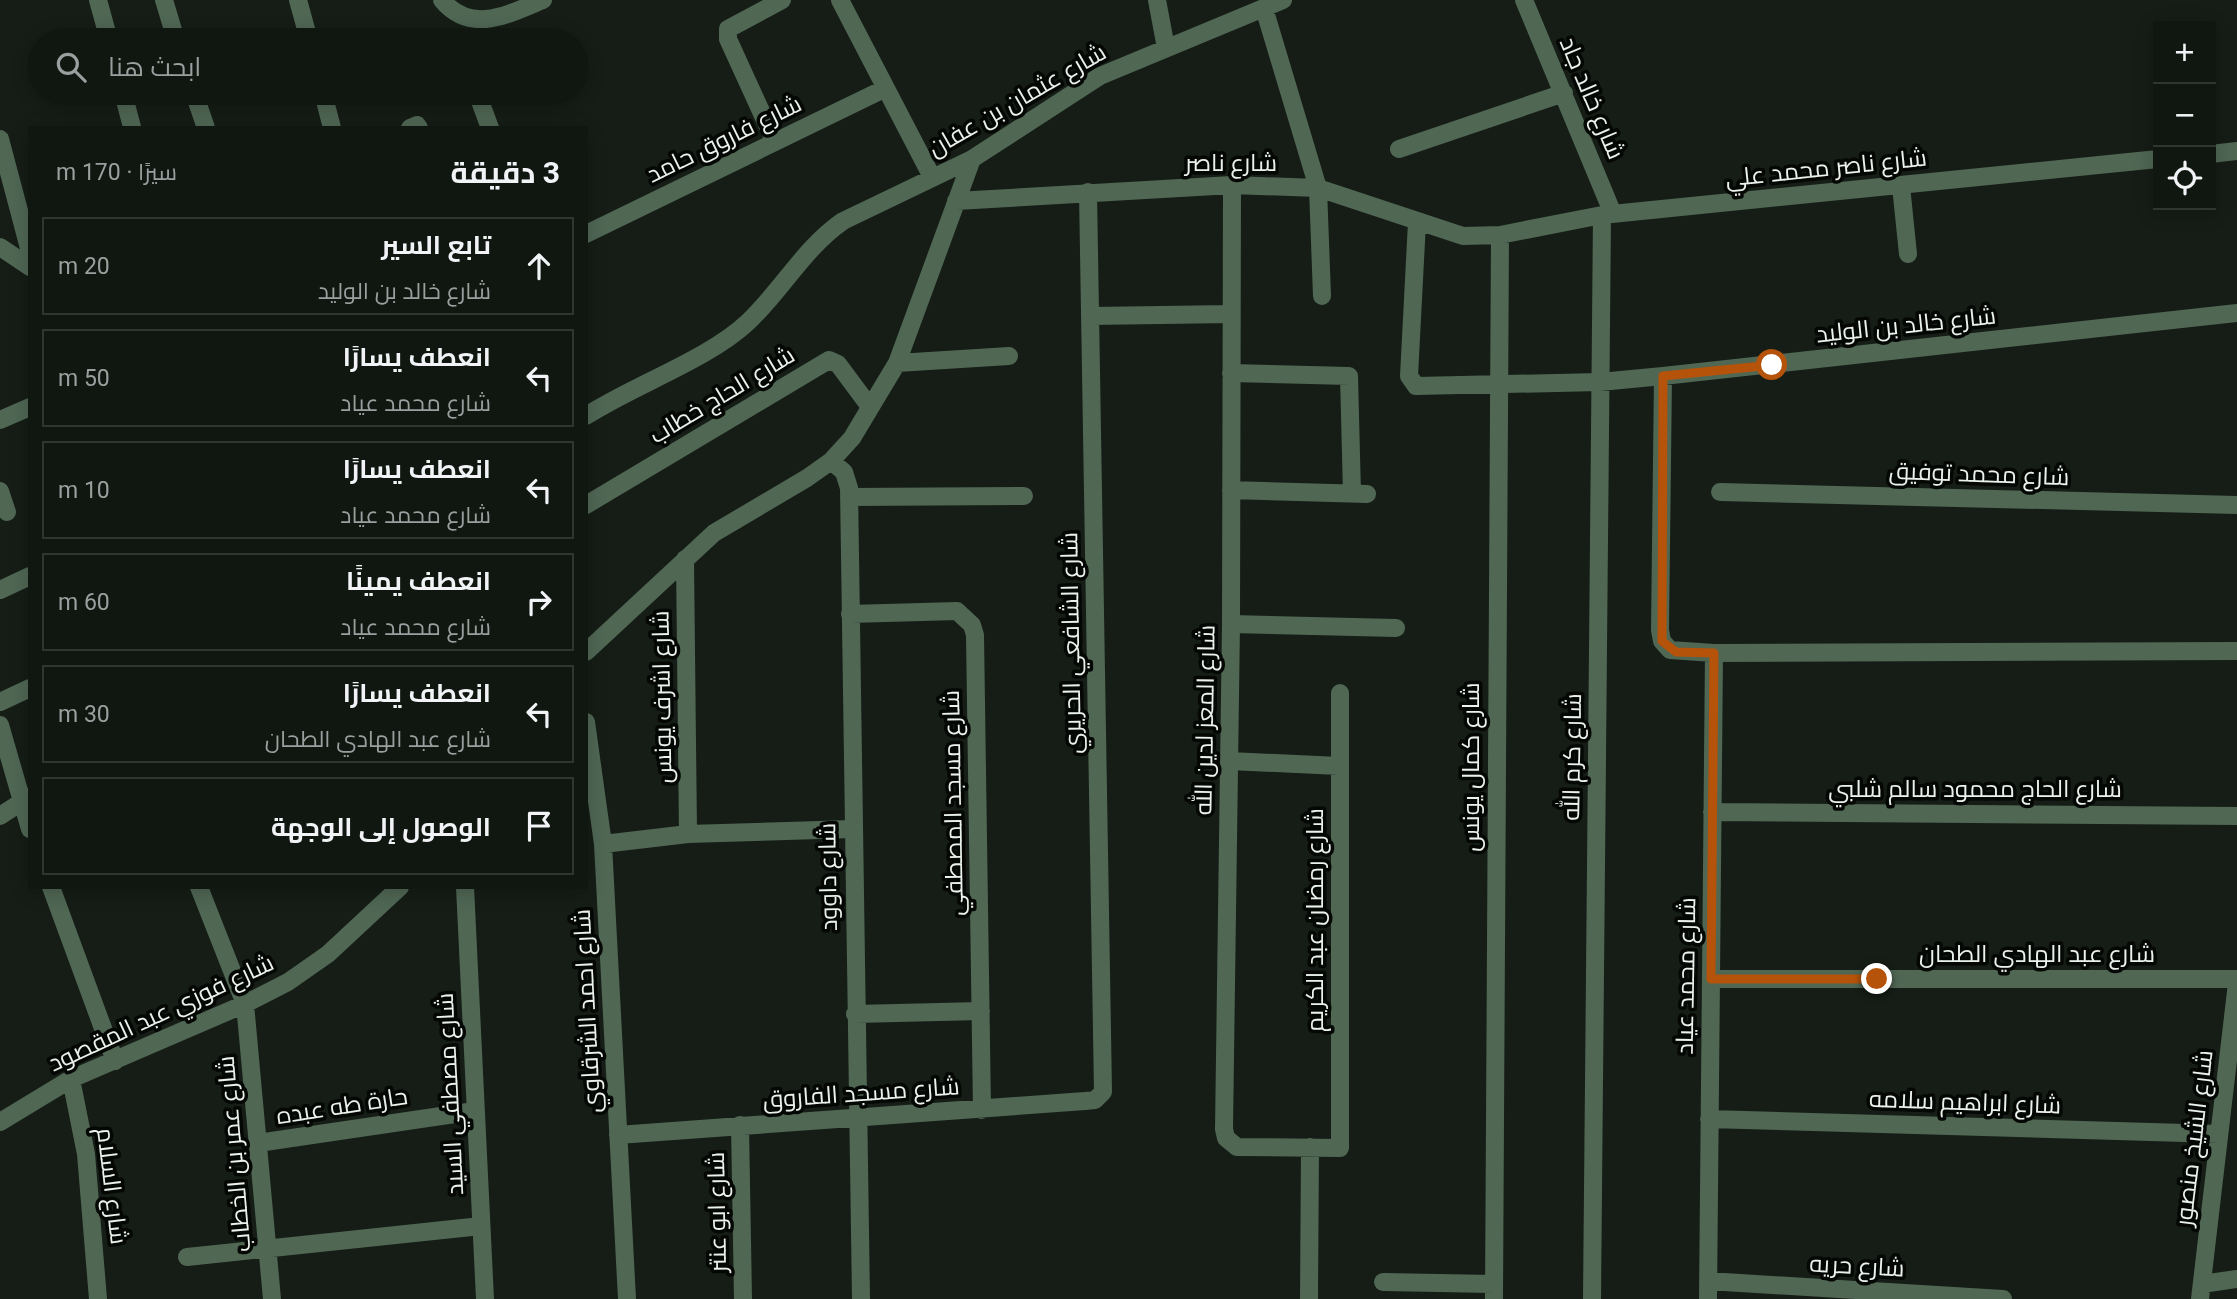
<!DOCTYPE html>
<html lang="ar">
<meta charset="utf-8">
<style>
:root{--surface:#101610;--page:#1e231e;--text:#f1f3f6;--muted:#9c9f9f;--line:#303530}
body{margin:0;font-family:Roboto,Cairo,sans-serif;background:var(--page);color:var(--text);direction:rtl}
.controls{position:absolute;right:21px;top:21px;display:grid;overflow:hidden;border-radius:0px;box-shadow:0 4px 18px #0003}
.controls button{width:63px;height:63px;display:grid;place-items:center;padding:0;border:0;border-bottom:2px solid var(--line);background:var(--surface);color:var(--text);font:35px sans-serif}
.stop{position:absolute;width:21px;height:21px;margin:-16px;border:5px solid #b45309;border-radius:50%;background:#fff}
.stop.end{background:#b45309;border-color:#fff;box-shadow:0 2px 7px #0008}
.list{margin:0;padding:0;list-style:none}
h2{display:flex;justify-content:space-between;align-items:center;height:91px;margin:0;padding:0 28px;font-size:30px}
h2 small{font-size:23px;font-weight:400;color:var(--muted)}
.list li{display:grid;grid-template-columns:46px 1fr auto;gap:21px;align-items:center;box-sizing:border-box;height:98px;margin:0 14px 14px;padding:0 14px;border:2px solid var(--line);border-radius:0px}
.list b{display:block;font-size:26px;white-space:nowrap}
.list p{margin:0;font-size:23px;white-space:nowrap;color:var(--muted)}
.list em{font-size:23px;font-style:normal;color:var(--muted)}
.icon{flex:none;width:38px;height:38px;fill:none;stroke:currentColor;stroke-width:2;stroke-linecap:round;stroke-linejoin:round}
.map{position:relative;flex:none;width:2237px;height:1299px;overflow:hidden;direction:ltr}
.search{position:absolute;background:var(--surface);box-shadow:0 4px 18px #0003;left:28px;top:28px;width:560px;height:77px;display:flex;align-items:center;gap:18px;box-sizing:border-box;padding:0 24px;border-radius:38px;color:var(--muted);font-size:26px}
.panel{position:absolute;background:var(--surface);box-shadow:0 4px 18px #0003;left:28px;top:126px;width:560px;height:763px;border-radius:0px;direction:rtl}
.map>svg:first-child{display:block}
</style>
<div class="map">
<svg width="2237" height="1299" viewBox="0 0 2237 1299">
<rect width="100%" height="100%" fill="#151d16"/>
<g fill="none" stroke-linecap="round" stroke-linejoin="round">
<!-- street -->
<path stroke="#506754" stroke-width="18" d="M98 0 109 40
M164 0 176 40
M298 0 309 40
M442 0C471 35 509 14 543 0
M840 0 932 177
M1157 0 1166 48
M1524 0 1613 214
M1264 8 1318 188 1322 296
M123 93 132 127
M194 93 206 128
M323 93 332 128
M477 93 490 128
M410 128 417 125 419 128
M0 139 30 252
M775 142 728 39V29L782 0
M1399 149 1564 93
M2211 154 2237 151
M1232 185 1231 624 1224 1129 1226 1138 1237 1147 1340 1148V693
M1901 186 1908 254
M956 201 1232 185 1318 188 1463 236 1500 235 1602 215 2158 159
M1417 222 1409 376 1416 386 1600 382 1663 376 2237 313
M586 234 884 89
M0 247 30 267
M1090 316 1231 314
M897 363 1009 356
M1231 373 1349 376 1352 494
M1663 376 1660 630 1662 641 1670 650 1714 653 2237 651
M586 416C634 385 709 359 748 322 782 290 804 248 843 221L972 159 1100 76 1283 0
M0 420 30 407
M831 461 844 472 849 488 861 1299
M1231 490 1367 494
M0 491 7 512
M1720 492 2237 505
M849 497 1024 496
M586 505 829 360 838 364 870 407
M685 559 688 834
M0 590 30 576
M850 614 957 611 972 625 975 635 982 1110
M1231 624 1396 628
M586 652 714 533 807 478 831 461 852 438 897 363 972 159
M0 702 30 688
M586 722 603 844 627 1299
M0 725 30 829
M1229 761 1339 766
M1712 812 2237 816
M0 816 29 797
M603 844 688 834 852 829
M51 887 115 1061
M199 887 245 1004 272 1299
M465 887 485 1299
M1711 979H2237
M855 1014 981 1011
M71 1079 86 1154 98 1299
M1709 1119 2219 1134
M0 1122 71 1079 245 1004 288 982 328 954 400 887
M740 1125 743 1299
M618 1135 1085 1101 1095 1100 1103 1092 1088 192
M258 1143 475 1111
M187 1257 481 1226
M1708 1281 2003 1299
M1383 1282 1494 1284
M2202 1284 2237 1279
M1309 1299 1310 1147
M1494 1299 1500 235
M1592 1299 1602 215
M1708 1299 1714 653
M2200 1299 2237 983"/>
</g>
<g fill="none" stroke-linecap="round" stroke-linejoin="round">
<!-- route -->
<path stroke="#b45309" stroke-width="9" d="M1772 365 1663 376 1662 641 1676 652 1714 653 1711 979H1877"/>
</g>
<g text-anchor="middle" stroke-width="7" stroke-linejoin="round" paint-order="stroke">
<!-- street labels -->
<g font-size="24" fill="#ebf1ec" stroke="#040704">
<text transform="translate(1592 98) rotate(67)" y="8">شارع خالد جاد</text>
<text transform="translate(1017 100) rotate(-30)" y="8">شارع عثمان بن عفان</text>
<text transform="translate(724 139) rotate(-26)" y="8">شارع فاروق حامد</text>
<text x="1231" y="171">شارع ناصر</text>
<text transform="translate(1826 168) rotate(-6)" y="8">شارع ناصر محمد علي</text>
<text transform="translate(1906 325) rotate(-6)" y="8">شارع خالد بن الوليد</text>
<text transform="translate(722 395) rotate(-31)" y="8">شارع الحاج خطاب</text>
<text transform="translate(1979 474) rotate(2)" y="8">شارع محمد توفيق</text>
<text transform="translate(1071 643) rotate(-91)" y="8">شارع الشافعي الحريري</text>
<text transform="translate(662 697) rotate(-91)" y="8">شارع اشرف يونس</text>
<text transform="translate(1205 720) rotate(-89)" y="8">شارع المعز لدين الله</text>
<text transform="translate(1572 757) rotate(-89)" y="8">شارع كرم الله</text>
<text transform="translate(1471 767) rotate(-90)" y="8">شارع كمال يونس</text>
<text x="1975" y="797">شارع الحاج محمود سالم شلبي</text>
<text transform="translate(953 803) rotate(-91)" y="8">شارع مسجد المصطفي</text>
<text transform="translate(828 877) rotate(-91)" y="8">شارع داوود</text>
<text transform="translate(1315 920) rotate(-90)" y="8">شارع رمضان عبد الكريم</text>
<text x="2037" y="962">شارع عبد الهادي الطحان</text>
<text transform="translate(1686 976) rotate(-89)" y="8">شارع محمد عياد</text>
<text transform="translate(587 1011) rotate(-93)" y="8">شارع احمد الشرقاوي</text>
<text transform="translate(161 1013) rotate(-25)" y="8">شارع فوزي عبد المقصود</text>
<text transform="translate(861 1093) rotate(-4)" y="8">شارع مسجد الفاروق</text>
<text transform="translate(450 1094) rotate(-93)" y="8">شارع مصطفي السيد</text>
<text transform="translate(1965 1102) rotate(2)" y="8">شارع ابراهيم سلامه</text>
<text transform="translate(342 1106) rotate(-9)" y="8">حارة طه عبده</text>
<text transform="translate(2194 1138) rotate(-83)" y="8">شارع الشيخ منصور</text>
<text transform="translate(234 1154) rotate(-95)" y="8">شارع عمر بن الخطاب</text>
<text transform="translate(112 1186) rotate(83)" y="8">شارع السلام</text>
<text transform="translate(717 1212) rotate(-91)" y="8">شارع ابو عنتر</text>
<text transform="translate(1857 1266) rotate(3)" y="8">شارع حريه</text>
</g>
</g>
</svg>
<div class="controls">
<button>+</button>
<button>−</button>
<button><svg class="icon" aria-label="locate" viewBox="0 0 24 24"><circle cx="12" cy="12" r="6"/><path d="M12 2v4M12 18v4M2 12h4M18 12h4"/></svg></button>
</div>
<div class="stop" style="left:1772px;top:365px"></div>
<div class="stop end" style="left:1877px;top:979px"></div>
<div class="search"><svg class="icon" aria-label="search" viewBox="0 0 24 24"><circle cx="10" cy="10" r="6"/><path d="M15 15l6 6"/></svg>ابحث هنا</div>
<section class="panel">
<h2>3 دقيقة<small>سيرًا · 170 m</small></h2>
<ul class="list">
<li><svg class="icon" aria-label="ahead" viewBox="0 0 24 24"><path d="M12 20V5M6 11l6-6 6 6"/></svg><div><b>تابع السير</b><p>شارع خالد بن الوليد</p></div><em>20 m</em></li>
<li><svg class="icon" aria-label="left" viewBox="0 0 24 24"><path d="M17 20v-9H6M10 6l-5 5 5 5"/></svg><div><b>انعطف يسارًا</b><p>شارع محمد عياد</p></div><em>50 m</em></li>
<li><svg class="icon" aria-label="left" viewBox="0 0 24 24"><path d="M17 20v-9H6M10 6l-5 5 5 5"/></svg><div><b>انعطف يسارًا</b><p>شارع محمد عياد</p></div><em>10 m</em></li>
<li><svg class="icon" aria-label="right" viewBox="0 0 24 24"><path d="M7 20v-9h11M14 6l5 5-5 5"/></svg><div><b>انعطف يمينًا</b><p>شارع محمد عياد</p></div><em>60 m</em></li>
<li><svg class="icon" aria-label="left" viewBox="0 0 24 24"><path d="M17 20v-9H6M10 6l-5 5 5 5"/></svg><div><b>انعطف يسارًا</b><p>شارع عبد الهادي الطحان</p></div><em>30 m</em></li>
<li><svg class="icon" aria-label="arrive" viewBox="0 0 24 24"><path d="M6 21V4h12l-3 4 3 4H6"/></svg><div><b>الوصول إلى الوجهة</b></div></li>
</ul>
</section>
</div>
